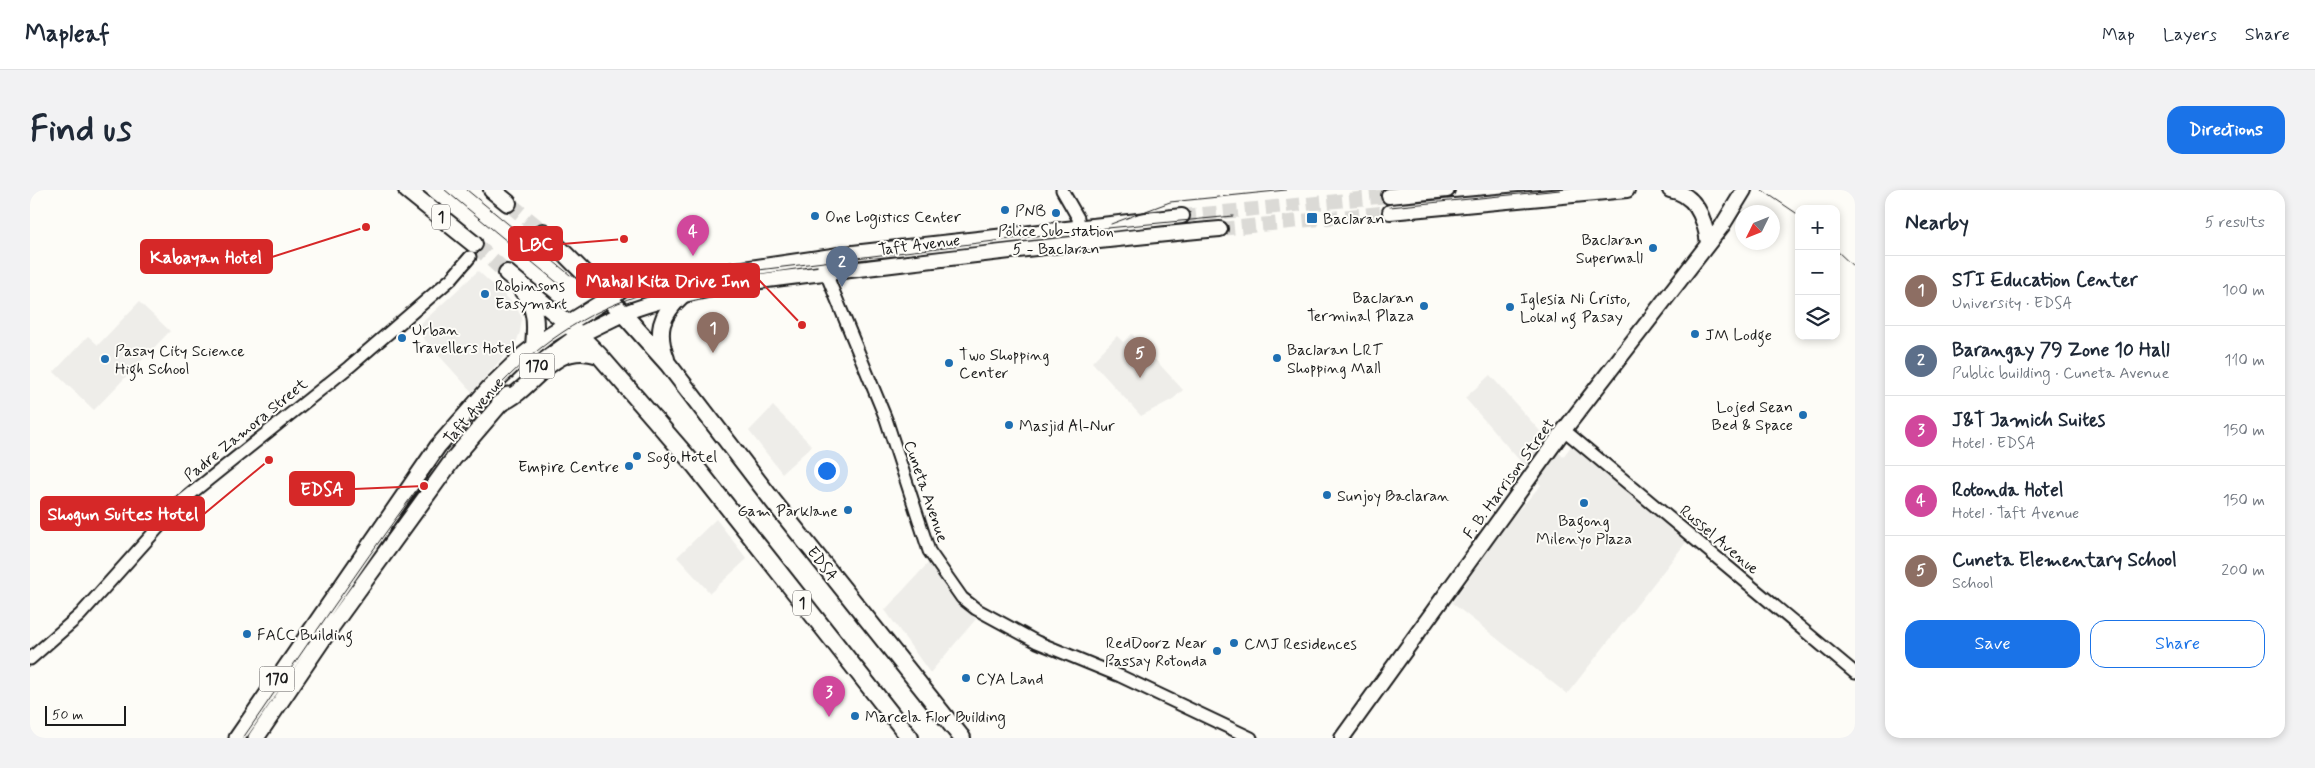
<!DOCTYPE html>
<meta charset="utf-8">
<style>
:root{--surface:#fff;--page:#f2f2f3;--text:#1f2937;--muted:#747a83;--line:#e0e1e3;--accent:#1a73e8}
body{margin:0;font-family:Mynerve,sans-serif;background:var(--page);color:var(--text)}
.controls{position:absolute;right:15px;top:15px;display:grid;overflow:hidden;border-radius:10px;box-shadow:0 2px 8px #0003}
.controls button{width:45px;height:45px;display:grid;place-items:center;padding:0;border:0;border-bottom:1px solid var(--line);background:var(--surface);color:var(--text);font:25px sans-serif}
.compass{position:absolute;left:1705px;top:15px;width:45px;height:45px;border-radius:50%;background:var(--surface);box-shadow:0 2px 8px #0003;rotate:227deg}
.scale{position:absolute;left:15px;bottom:12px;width:81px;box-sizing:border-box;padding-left:5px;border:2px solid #1c1c1c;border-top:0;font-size:14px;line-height:18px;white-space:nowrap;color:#1c1c1c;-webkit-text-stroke:4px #fdfcf7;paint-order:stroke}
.you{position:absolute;left:796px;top:280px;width:18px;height:18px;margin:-12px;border:4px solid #fff;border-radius:50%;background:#1a73e8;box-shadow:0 0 0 8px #1a73e833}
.badge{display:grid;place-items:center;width:32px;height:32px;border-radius:50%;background:var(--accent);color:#fff;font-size:16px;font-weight:700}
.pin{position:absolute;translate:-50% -41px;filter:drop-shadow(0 1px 2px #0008)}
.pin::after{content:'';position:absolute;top:26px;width:18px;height:15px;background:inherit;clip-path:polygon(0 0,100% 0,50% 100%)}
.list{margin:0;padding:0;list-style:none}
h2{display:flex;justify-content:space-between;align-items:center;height:65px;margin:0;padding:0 20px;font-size:21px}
h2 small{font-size:16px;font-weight:400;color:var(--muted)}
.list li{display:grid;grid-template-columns:32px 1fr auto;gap:15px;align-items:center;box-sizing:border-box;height:70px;padding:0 20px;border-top:1px solid var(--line)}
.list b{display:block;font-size:19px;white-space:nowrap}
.list p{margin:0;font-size:16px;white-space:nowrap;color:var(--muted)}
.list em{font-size:16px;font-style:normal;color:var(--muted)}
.actions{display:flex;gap:10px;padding:15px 20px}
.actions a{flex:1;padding:11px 0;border:1px solid var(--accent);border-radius:15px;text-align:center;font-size:18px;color:var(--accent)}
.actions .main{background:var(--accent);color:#fff}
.icon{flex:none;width:28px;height:28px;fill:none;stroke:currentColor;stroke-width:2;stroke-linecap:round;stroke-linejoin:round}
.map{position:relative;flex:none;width:1825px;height:548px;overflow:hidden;border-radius:15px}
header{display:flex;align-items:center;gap:30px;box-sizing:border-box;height:70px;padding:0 25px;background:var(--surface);border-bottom:1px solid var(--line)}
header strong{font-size:24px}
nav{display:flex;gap:28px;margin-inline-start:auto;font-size:18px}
.intro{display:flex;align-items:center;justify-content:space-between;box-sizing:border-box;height:120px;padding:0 30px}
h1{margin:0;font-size:35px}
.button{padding:12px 22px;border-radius:15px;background:var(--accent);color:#fff;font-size:18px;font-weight:700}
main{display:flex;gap:30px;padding:0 30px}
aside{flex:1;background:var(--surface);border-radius:15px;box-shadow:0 2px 8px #0003}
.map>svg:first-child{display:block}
</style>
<header>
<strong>Mapleaf</strong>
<nav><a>Map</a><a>Layers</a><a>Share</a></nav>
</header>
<div class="intro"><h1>Find us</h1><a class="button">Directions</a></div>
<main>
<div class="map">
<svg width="1825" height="548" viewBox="0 0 1825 548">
<rect width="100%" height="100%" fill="#fdfcf7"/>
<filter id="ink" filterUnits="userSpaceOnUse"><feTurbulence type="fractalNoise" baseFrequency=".02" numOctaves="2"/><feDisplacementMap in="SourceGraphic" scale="10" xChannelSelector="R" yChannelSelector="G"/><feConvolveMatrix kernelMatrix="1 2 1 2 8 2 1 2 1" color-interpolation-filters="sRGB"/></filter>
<g filter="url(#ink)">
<!-- built -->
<path fill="#eeede9" d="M448 81 485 115 492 128 490 142 486 153 442 202 385 139Z
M109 112 140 141 64 220 24 182 58 146 68 155Z
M1102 144 1153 200 1143 209 1111 226 1062 172 1087 146 1093 152Z
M1460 185 1533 267 1544 252 1657 351 1537 504 1422 413 1478 332 1511 295 1435 208Z
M743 216 782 256 752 283 719 241Z
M686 329 717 369 680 403 647 367Z
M900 371 927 412 946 429 900 483 855 420Z"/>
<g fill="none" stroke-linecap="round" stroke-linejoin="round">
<!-- secondary-tunnel -->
<path stroke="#dbdad6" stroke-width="14" stroke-dasharray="14 7" stroke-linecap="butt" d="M1152 26 1359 6
M1190 39 1360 22"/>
<!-- trunk-tunnel -->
<path stroke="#dbdad6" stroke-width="16" stroke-dasharray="16 8" stroke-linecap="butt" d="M478 13 513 42
M444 54 477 83"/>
<defs>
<path id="tertiary" d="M1032 0 1048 28 1050 54
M793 76 856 229 899 361 932 408 946 419 1007 452 1090 486 1221 548
M1534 240 1825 483
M0 469 50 425 153 310 319 177 421 89 440 67"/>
<path id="secondary" d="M1640 0C1666 4 1675 29 1678 53
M1359 6 1417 0
M1360 22 1597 0
M579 108 604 92 615 89 651 88 823 63 1152 26
M594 123C674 93 760 88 845 77 960 63 1075 49 1190 39
M1312 548 1534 240 1692 36 1714 0"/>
<path id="primary" d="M512 172 549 145 594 123
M207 548 408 256 459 198 492 166 519 145 579 108
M226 548 300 439 424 268 478 205"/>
<path id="trunk" d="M377 0 444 54
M462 0 478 13
M513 42 579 108 638 174 743 311 932 548
M477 83 537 133 569 165 666 277 880 548
M492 100C507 116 506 136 504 157
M636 169C626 142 630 125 652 105
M470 213C506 199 521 149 569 165"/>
</defs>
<!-- tertiary casing -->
<use href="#tertiary" stroke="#1c1c1c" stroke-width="15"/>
<!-- secondary casing -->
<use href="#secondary" stroke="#1c1c1c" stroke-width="18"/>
<!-- primary casing -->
<use href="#primary" stroke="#1c1c1c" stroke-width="19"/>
<!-- trunk casing -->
<use href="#trunk" stroke="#1c1c1c" stroke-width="20"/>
<!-- tertiary -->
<use href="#tertiary" stroke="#fdfcf7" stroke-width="11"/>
<!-- secondary -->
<use href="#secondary" stroke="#fdfcf7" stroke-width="14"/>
<!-- primary -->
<use href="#primary" stroke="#fdfcf7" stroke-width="15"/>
<!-- trunk -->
<use href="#trunk" stroke="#fdfcf7" stroke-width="16"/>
<!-- tram -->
<path stroke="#1c1c1c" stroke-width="1" d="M415 0 530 95
M437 0 540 85
M1732 0 1769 25
M1360 17 1530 0
M1081 34 1140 12 1256 0
M1806 60 1825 78
M213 548C269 467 324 385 382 306 427 245 469 184 533 142 579 111 634 95 688 85L1046 41 1203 26"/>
</g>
</g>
<!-- markers -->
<g fill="#1f6fb2" stroke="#fdfcf7" stroke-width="2">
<circle cx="975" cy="20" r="5"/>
<circle cx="1026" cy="23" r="5"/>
<circle cx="785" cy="26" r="5"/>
<rect x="1276" y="22" width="12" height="12" rx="2.5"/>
<circle cx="1623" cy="58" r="5"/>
<circle cx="455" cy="104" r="5"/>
<circle cx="1394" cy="116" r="5"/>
<circle cx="1480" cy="117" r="5"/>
<circle cx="1665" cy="144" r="5"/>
<circle cx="372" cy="148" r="5"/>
<circle cx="1247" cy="168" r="5"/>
<circle cx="75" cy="169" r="5"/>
<circle cx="919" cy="173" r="5"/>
<circle cx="1773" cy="225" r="5"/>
<circle cx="979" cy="235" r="5"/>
<circle cx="607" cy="266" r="5"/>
<circle cx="599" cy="276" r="5"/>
<circle cx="1297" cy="305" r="5"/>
<circle cx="1554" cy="313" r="5"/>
<circle cx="818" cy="320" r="5"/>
<circle cx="217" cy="444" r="5"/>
<circle cx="1204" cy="453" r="5"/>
<circle cx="1187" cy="461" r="5"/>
<circle cx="936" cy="488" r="5"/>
<circle cx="825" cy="526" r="5"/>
</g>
<g text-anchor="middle" stroke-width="4" stroke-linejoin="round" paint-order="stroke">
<!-- shield labels -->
<g fill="#fdfcf7" stroke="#605f5e" stroke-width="1">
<rect x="402" y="14.5" width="18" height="25" rx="4"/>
<rect x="489.5" y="163.5" width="35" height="25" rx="4"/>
<rect x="763" y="400.5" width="18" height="25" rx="4"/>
<rect x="229.5" y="476.5" width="35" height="25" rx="4"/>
</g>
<g font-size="15" font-weight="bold" fill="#1c1c1c">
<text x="411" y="32">1</text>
<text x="507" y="181">170</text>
<text x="772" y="418">1</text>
<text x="247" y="494">170</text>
</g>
<!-- poi labels -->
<g font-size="16" fill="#1c1c1c" stroke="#fdfcf7" text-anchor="start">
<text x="985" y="26">PNB</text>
<text x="795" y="32">One Logistics Center</text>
<text x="1293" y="34">Baclaran</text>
<text x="1026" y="46" text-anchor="middle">Police Sub-station<tspan x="1026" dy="18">5 - Baclaran</tspan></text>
<text x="1613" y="55" text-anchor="end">Baclaran<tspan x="1613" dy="18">Supermall</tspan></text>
<text x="465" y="101">Robinsons<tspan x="465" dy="18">Easymart</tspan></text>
<text x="1384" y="113" text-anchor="end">Baclaran<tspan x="1384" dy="18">Terminal Plaza</tspan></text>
<text x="1490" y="114">Iglesia Ni Cristo,<tspan x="1490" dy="18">Lokal ng Pasay</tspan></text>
<text x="382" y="145">Urban<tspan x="382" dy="18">Travellers Hotel</tspan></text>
<text x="1675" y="150">JM Lodge</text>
<text x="1257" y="165">Baclaran LRT<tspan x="1257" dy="18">Shopping Mall</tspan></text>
<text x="85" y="166">Pasay City Science<tspan x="85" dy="18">High School</tspan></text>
<text x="929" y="170">Two Shopping<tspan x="929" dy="18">Center</tspan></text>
<text x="1763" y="222" text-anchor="end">Lojed Sean<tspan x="1763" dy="18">Bed &amp; Space</tspan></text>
<text x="989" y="241">Masjid Al-Nur</text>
<text x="617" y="272">Sogo Hotel</text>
<text x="589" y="282" text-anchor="end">Empire Centre</text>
<text x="1307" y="311">Sunjoy Baclaran</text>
<text x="808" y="326" text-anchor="end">Gam Parklane</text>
<text x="1554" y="336" text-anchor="middle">Bagong<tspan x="1554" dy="18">Milenyo Plaza</tspan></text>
<text x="227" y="450">FACC Building</text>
<text x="1177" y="458" text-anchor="end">RedDoorz Near<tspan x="1177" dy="18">Passay Rotonda</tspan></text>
<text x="1214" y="459">CMJ Residences</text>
<text x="946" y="494">CYA Land</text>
<text x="835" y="532">Marcela Flor Building</text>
</g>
<!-- street labels -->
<g font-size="16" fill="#1c1c1c" stroke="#fdfcf7">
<text transform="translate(889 54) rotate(-7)" y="6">Taft Avenue</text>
<text transform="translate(443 220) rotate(-49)" y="6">Taft Avenue</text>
<text transform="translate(215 239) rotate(-39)" y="6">Padre Zamora Street</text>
<text transform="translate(1478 288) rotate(-54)" y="6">F. B. Harrison Street</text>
<text transform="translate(897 301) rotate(71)" y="6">Cuneta Avenue</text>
<text transform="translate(1690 349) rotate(40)" y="6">Russel Avenue</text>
<text transform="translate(793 373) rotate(52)" y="6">EDSA</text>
</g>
</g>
<!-- callouts -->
<path fill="none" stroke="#d62828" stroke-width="2" d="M594 49L532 54M336 37L242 67M772 135L729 90M394 296L324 299M239 270L174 324"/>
<g fill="#d62828" stroke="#fdfcf7" stroke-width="2">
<circle cx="594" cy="49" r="5"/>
<circle cx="336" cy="37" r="5"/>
<circle cx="772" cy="135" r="5"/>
<circle cx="394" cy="296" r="5"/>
<circle cx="239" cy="270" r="5"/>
</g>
<g fill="#d62828" stroke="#d62828" stroke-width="2">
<rect x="479" y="37" width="53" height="33" rx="5"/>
<rect x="111" y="50" width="131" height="33" rx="5"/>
<rect x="547" y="74" width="182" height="33" rx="5"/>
<rect x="260" y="282" width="64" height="33" rx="5"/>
<rect x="11" y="307" width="163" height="33" rx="5"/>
</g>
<g font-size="18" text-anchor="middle" font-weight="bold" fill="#fff">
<text x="506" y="60">LBC</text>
<text x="176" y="73">Kabayan Hotel</text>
<text x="638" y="97">Mahal Kita Drive Inn</text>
<text x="292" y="305">EDSA</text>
<text x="93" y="330">Shogun Suites Hotel</text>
</g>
</svg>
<div class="controls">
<button>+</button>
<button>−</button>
<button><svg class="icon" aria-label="layers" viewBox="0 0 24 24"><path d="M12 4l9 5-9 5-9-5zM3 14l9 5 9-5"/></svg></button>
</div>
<svg class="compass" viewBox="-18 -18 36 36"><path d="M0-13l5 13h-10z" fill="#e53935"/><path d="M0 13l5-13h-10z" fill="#747a83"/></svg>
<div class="scale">50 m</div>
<div class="you"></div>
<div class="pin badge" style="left:683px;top:163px;background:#8d6e63">1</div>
<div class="pin badge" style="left:812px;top:97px;background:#5c6f8a">2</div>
<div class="pin badge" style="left:799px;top:527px;background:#d1479c">3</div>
<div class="pin badge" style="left:663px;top:66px;background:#d1479c">4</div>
<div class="pin badge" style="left:1110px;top:188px;background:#8d6e63">5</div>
</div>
<aside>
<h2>Nearby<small>5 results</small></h2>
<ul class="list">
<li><span class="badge" style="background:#8d6e63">1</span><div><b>STI Education Center</b><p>University · EDSA</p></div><em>100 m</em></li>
<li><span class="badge" style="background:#5c6f8a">2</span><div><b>Barangay 79 Zone 10 Hall</b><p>Public building · Cuneta Avenue</p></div><em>110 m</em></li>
<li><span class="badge" style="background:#d1479c">3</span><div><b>J&amp;T Jamich Suites</b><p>Hotel · EDSA</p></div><em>150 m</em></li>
<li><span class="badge" style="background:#d1479c">4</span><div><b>Rotonda Hotel</b><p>Hotel · Taft Avenue</p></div><em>150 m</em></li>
<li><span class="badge" style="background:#8d6e63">5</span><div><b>Cuneta Elementary School</b><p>School</p></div><em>200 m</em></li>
</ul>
<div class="actions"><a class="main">Save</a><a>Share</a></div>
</aside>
</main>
